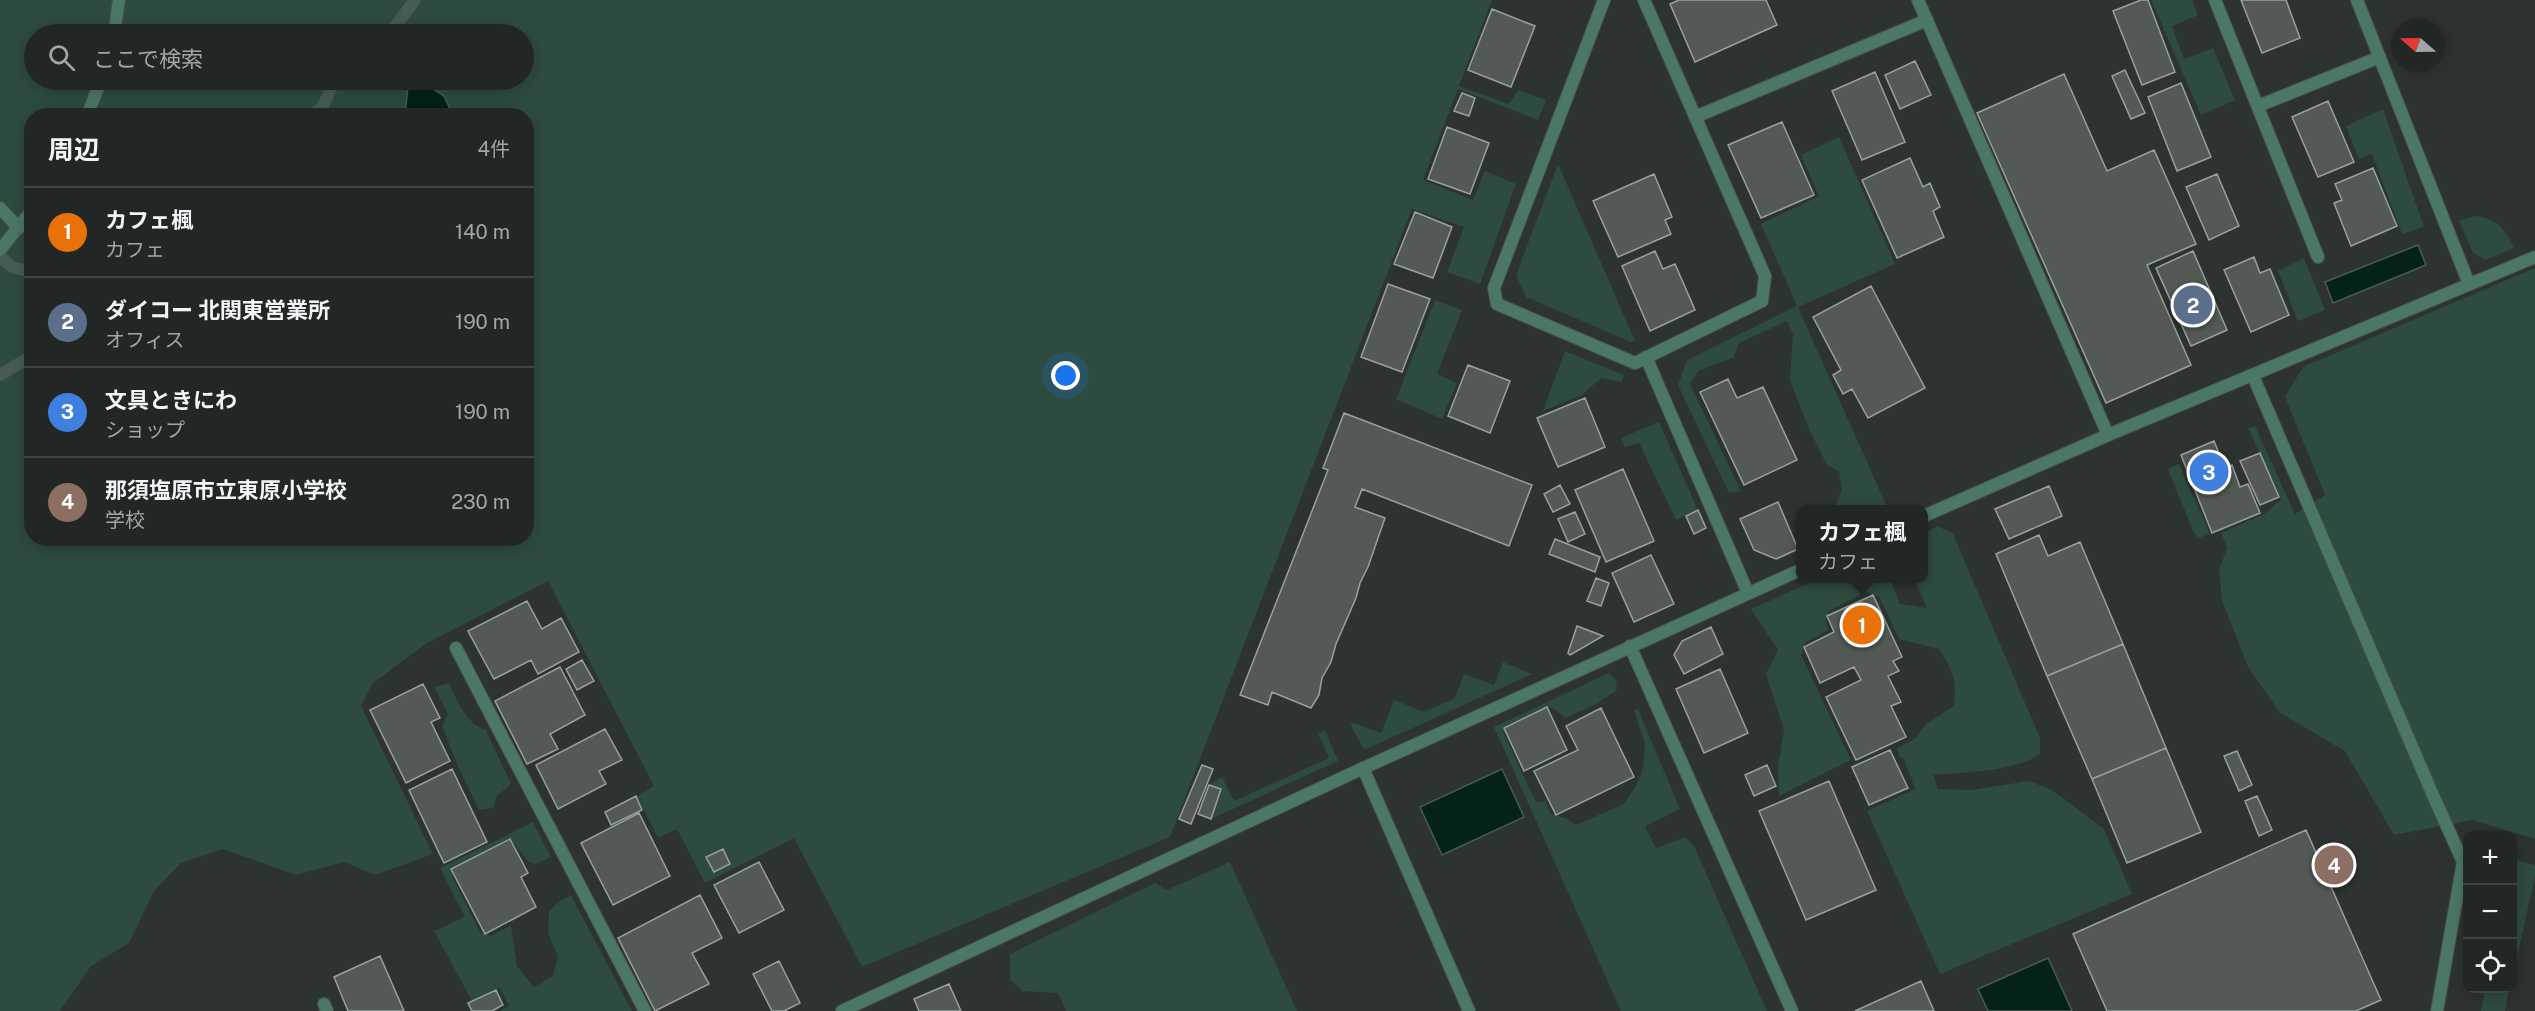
<!DOCTYPE html>
<html lang="ja">
<meta charset="utf-8">
<style>
:root{--surface:#222624;--page:#2e3231;--text:#f1f3f6;--muted:#a2a5a6;--line:#3f4341;--accent:#bca0f2}
body{margin:0;font-family:"Public Sans","Noto Sans JP",sans-serif;background:var(--page);color:var(--text)}
.controls{position:absolute;right:18px;bottom:18px;display:grid;overflow:hidden;border-radius:12px;box-shadow:0 3px 15px #0003}
.controls button{width:54px;height:54px;display:grid;place-items:center;padding:0;border:0;border-bottom:2px solid var(--line);background:var(--surface);color:var(--text);font:30px sans-serif}
.compass{position:absolute;left:2391px;top:18px;width:54px;height:54px;border-radius:50%;background:var(--surface);box-shadow:0 3px 15px #0003;rotate:290deg}
.you{position:absolute;left:1066px;top:376px;width:21px;height:21px;margin:-15px;border:4px solid #fff;border-radius:50%;background:#1a73e8;box-shadow:0 0 0 9px #1a73e833}
.badge{display:grid;place-items:center;width:39px;height:39px;border-radius:50%;background:var(--accent);color:#fff;font-size:20px;font-weight:700}
.pin{position:absolute;translate:-50% -50%;border:3px solid #fff;box-shadow:0 2px 6px #0006}
.popup{position:absolute;left:1796px;top:505px;width:132px;height:78px;box-sizing:border-box;display:grid;place-content:center;border-radius:12px;background:var(--surface);filter:drop-shadow(0 2px 4px #0005);font-size:20px;white-space:nowrap;color:var(--muted)}
.popup b{font-size:22px;color:var(--text)}
.popup::after{content:'';position:absolute;left:50%;top:100%;margin-left:-12px;border:12px solid transparent;border-top-color:var(--surface)}
.list{margin:0;padding:0;list-style:none}
h2{display:flex;justify-content:space-between;align-items:center;height:78px;margin:0;padding:0 24px;font-size:26px}
h2 small{font-size:20px;font-weight:400;color:var(--muted)}
.list li{display:grid;grid-template-columns:39px 1fr auto;gap:18px;align-items:center;box-sizing:border-box;height:90px;padding:0 24px;border-top:2px solid var(--line)}
.list b{display:block;font-size:22px;white-space:nowrap}
.list p{margin:0;font-size:20px;white-space:nowrap;color:var(--muted)}
.list em{font-size:20px;font-style:normal;color:var(--muted)}
.icon{flex:none;width:33px;height:33px;fill:none;stroke:currentColor;stroke-width:2;stroke-linecap:round;stroke-linejoin:round}
.map{position:relative;flex:none;width:2535px;height:1011px;overflow:hidden}
.search{position:absolute;background:var(--surface);box-shadow:0 3px 15px #0003;left:24px;top:24px;width:510px;height:66px;display:flex;align-items:center;gap:15px;box-sizing:border-box;padding:0 21px;border-radius:33px;color:var(--muted);font-size:22px}
.panel{position:absolute;background:var(--surface);box-shadow:0 3px 15px #0003;left:24px;top:108px;width:510px;height:438px;border-radius:24px}
.map>svg:first-child{display:block}
</style>
<div class="map">
<svg width="2535" height="1011" viewBox="0 0 2535 1011">
<rect width="100%" height="100%" fill="#2d3330"/>
<!-- green -->
<path fill="#2e4b3f" fill-rule="evenodd" d="M0 0H1492L1459 86 1509 104 1518 90 1546 100 1538 120 1458 89 1423 180 1473 200 1485 171 1516 184 1480 284 1447 272 1464 227 1412 209 1170 837 862 967 794 838 705 883 677 829 658 838 637 796 654 786 548 581 427 643 373 683 361 706 433 854 375 875 344 862 296 875 223 849 181 863 154 891 129 943 91 966 60 1011H0ZM34 34H524V80H34ZM32 116H526V538H32ZM722 849 730 864 714 872 706 857Z
M2151 0H2192L2198 15 2172 26 2184 59 2213 48 2235 100 2201 115Z
M2383 109 2424 227 2402 234 2372 154 2359 159 2346 126Z
M1839 137 1895 264 1798 307 1888 509H1839L1836 505 1842 490 1839 471 1827 465 1809 429 1790 380 1793 334 1787 321 1739 343 1734 357 1698 371 1690 384 1741 491 1729 493 1678 385 1687 360 1797 306 1761 224 1819 196 1801 155Z
M1558 164 1635 341 1631 342 1526 297 1516 275Z
M2474 216C2497 219 2504 226 2514 248L2485 260 2473 253 2459 221Z
M2304 258 2325 310 2298 321 2278 271Z
M2535 268V839L2472 820 2394 835 2345 751 2280 713 2248 667 2222 600 2219 570 2227 548 2221 533 2264 514 2281 500 2248 428 2255 426 2295 514 2325 495 2285 397 2303 367Z
M1435 300 1462 310 1437 374 1457 383 1442 419 1396 399Z
M1565 351 1624 375 1621 382 1601 378 1582 395 1543 411Z
M1659 422 1698 510 1676 520 1639 443 1625 447 1621 438Z
M2179 464 2210 534 2198 538 2193 531 2168 469Z
M1938 526 1953 534 2040 738V754C2016 772 1963 772 1933 775L1938 789 1971 790 2029 781 2052 790 2104 829 2132 894 1940 974 1867 811 1915 789 1904 759 1900 757 1897 748 1915 739 1925 725 1954 706C1957 679 1953 671 1939 649L1899 639 1880 598 1866 592 1829 611 1826 621 1828 630 1805 643 1801 655 1851 760 1779 796 1778 767 1784 730 1766 674 1778 650 1751 609 1821 578 1890 579 1900 604 1927 608 1914 579 1924 578V533Z
M1503 662 1532 674 1364 750 1350 724 1354 723 1381 733 1394 700 1424 712 1455 698 1464 674 1494 685Z
M1609 673 1616 680 1617 690 1596 704 1566 718 1551 707 1503 732 1536 802 1545 801 1551 814 1565 818 1576 825 1624 804 1636 786 1643 768 1645 744 1634 710 1638 709 1680 809 1645 826 1656 848 1685 837 1694 846 1767 1011H1621L1494 727Z
M449 683C457 701 466 724 486 730L511 784 496 797 494 808 479 810 458 766 442 726 448 714 434 687Z
M1325 730 1338 761 1211 819 1221 789 1209 785 1222 777 1234 801 1329 758 1318 734Z
M533 822 551 857 535 864 529 862 510 839 451 869 452 876 480 932 491 936 511 925 517 966 534 987 553 976 558 957 548 933 549 912 556 904 571 895 632 1011H500L509 1006 499 987 472 1001 434 931 465 917 440 868Z
M2513 859 2535 865V876L2515 966H2512Z
M1230 862 1297 1011H1066L1058 993 1022 991 1010 979V954L1155 883 1167 890Z
M2485 989H2509L2505 1011H2481Z"/>
<!-- water -->
<path fill="#042217" stroke="#465c54" stroke-width="1.5" d="M427 85 444 96 453 115H405L408 87Z
M2418 245 2426 265 2333 303 2325 282Z
M1502 769 1524 817 1442 855 1420 807Z
M2048 958 2072 1011H1988L1978 989Z"/>
<g fill="none" stroke-linecap="round" stroke-linejoin="round">
<!-- stream -->
<path stroke="#465c54" stroke-width="12" d="M384 34 394 28 415 0
M313 116 323 106 335 80
M0 257 12 267 32 272
M0 375 32 356"/>
</g>
<!-- building -->
<path fill="#535a56" stroke="#99a19d" stroke-width="1.5" d="M1679 0H1766L1777 25 1695 62 1670 4Z
M2141 0H2148L2175 72 2142 85 2113 11Z
M2241 0H2286L2300 38 2262 53Z
M1492 9 1535 26 1511 87 1468 70Z
M1915 61 1931 95 1900 109 1885 75Z
M2125 70 2145 113 2131 119 2112 76Z
M1875 72 1905 142 1862 160 1832 91Z
M2064 74 2107 171 2154 150 2196 244 2147 265 2191 365 2106 403 1977 113Z
M2181 83 2211 157 2177 171 2148 97Z
M1462 93 1475 98 1469 116 1454 111Z
M2328 101 2354 162 2318 177 2292 117Z
M1782 122 1814 195 1761 218 1728 145Z
M1447 127 1489 143 1470 194 1428 179Z
M1910 158 1923 187 1930 183 1940 207 1933 211 1944 237 1897 258 1862 180Z
M2373 168 2397 226 2351 246 2334 203 2342 200 2335 184Z
M1654 174 1672 217 1665 220 1671 234 1618 257 1593 201Z
M2217 174 2239 226 2209 240 2186 187Z
M1415 212 1452 227 1433 278 1394 264Z
M1655 251 1663 269 1675 264 1695 310 1650 331 1622 266Z
M2193 251 2227 330 2191 346 2156 268Z
M2254 257 2260 273 2270 269 2289 315 2251 332 2224 270Z
M1388 284 1430 299 1402 372 1361 357Z
M1871 286 1925 388 1868 418 1852 389 1843 394 1833 375 1841 370 1813 317Z
M1468 365 1510 381 1490 433 1448 416Z
M1728 379 1737 398 1763 387 1797 460 1744 485 1700 392Z
M1585 398 1605 447 1558 467 1537 418Z
M1344 413 1532 485 1509 546 1362 489 1355 507 1385 518 1368 567 1360 583 1356 598 1336 644 1331 662 1322 678 1319 695 1311 708 1272 692 1268 705 1240 695 1328 470 1323 468Z
M2214 441 2225 468 2232 465 2240 487 2248 484 2260 513 2212 533 2181 455Z
M2260 453 2279 497 2260 505 2240 461Z
M1623 469 1654 541 1606 562 1575 490Z
M1560 485 1570 504 1553 512 1544 494Z
M2049 486 2062 516 2009 539 1995 509Z
M1778 502 1798 549 1776 559 1754 550 1740 519Z
M1698 510 1706 528 1694 534 1686 516Z
M1575 512 1585 534 1568 542 1558 519Z
M2039 535 2048 556 2080 542 2123 644 2047 676 1996 554Z
M1555 539 1600 557 1595 572 1549 554Z
M1651 555 1674 604 1634 622 1612 573Z
M1596 578 1609 583 1601 606 1587 601Z
M1873 595 1902 657 1893 661 1899 671 1888 676 1901 702 1891 706 1906 737 1856 760 1826 697 1861 680 1854 667 1820 683 1804 647 1834 632 1827 616Z
M527 601 542 629 561 618 579 652 538 674 531 660 494 679 468 631Z
M1577 626 1603 636 1570 655 1568 653Z
M1711 627 1723 654 1684 674 1674 655 1682 641Z
M2123 644 2166 748 2092 779 2047 676Z
M582 660 594 681 577 690 566 669Z
M560 667 585 715 550 734 558 749 527 764 495 701Z
M1720 669 1748 733 1704 753 1676 689Z
M423 684 440 718 431 722 450 761 406 783 370 710Z
M1547 707 1567 750 1524 771 1504 728Z
M1601 708 1634 777 1556 815 1534 771 1578 750 1566 726Z
M605 729 622 760 599 771 606 784 558 809 536 765Z
M2166 748 2201 832 2127 863 2092 779Z
M1890 750 1908 788 1869 805 1852 767Z
M2237 751 2252 785 2239 791 2224 756Z
M1202 765 1213 769 1191 824 1179 819Z
M1767 765 1776 786 1754 796 1745 775Z
M452 769 487 842 444 863 409 790Z
M1829 781 1876 890 1806 920 1759 811Z
M1209 785 1221 789 1211 819 1198 814Z
M636 796 642 810 611 825 605 812Z
M2257 796 2272 830 2259 836 2245 801Z
M639 813 670 876 613 905 581 843Z
M2306 830 2381 1000 2356 1011H2107L2073 934Z
M510 839 528 873 521 877 536 907 485 934 451 869Z
M723 849 730 864 714 872 706 857Z
M759 862 784 910 739 933 714 885Z
M700 895 722 938 692 953 709 984 655 1011 618 938Z
M380 956 404 1011H348L334 977Z
M779 961 800 1003 784 1011H772L753 974Z
M1921 981 1934 1011H1855Z
M949 984 961 1011H919L914 999Z
M496 990 503 1005 492 1011H472L468 1003Z"/>
<g fill="none" stroke-linecap="round" stroke-linejoin="round">
<defs>
<path id="service" d="M0 208 19 228
M2432 793 2463 862 2437 1011"/>
<path id="minor" d="M1604 0 1494 288 1497 304 1635 363 1762 301 1765 276 1644 0
M1918 0 2108 435
M2215 0 2318 257
M2357 0 2469 284
M114 34 119 0
M2258 106 2380 57
M87 116 101 80
M1695 117 1927 20
M0 250 32 210
M1646 357 1748 593
M2253 376 2432 793
M1630 646 1792 1011
M456 648 645 1011
M1363 768 1469 1011
M324 1004 327 1011"/>
<path id="tertiary" d="M1924 516 2108 435 2535 257
M842 1011 1357 771 1800 570"/>
</defs>
<!-- service casing -->
<use href="#service" stroke="#494f4c" stroke-width="14"/>
<!-- minor casing -->
<use href="#minor" stroke="#494f4c" stroke-width="14"/>
<!-- tertiary casing -->
<use href="#tertiary" stroke="#494f4c" stroke-width="14"/>
<!-- service -->
<use href="#service" stroke="#4b7864" stroke-width="12"/>
<!-- minor -->
<use href="#minor" stroke="#4b7864" stroke-width="12"/>
<!-- tertiary -->
<use href="#tertiary" stroke="#4b7864" stroke-width="12"/>
</g>
</svg>
<div class="controls">
<button>+</button>
<button>−</button>
<button><svg class="icon" aria-label="locate" viewBox="0 0 24 24"><circle cx="12" cy="12" r="6"/><path d="M12 2v4M12 18v4M2 12h4M18 12h4"/></svg></button>
</div>
<svg class="compass" viewBox="-18 -18 36 36"><path d="M0-13l5 13h-10z" fill="#e53935"/><path d="M0 13l5-13h-10z" fill="#a2a5a6"/></svg>
<div class="you"></div>
<div class="pin badge" style="left:1862px;top:625px;background:#e8710a">1</div>
<div class="popup"><b>カフェ楓</b>カフェ</div>
<div class="pin badge" style="left:2193px;top:305px;background:#5c6f8a">2</div>
<div class="pin badge" style="left:2209px;top:472px;background:#3f7fe0">3</div>
<div class="pin badge" style="left:2334px;top:865px;background:#8d6e63">4</div>
<div class="search"><svg class="icon" aria-label="search" viewBox="0 0 24 24"><circle cx="10" cy="10" r="6"/><path d="M15 15l6 6"/></svg>ここで検索</div>
<section class="panel">
<h2>周辺<small>4件</small></h2>
<ul class="list">
<li><span class="badge" style="background:#e8710a">1</span><div><b>カフェ楓</b><p>カフェ</p></div><em>140 m</em></li>
<li><span class="badge" style="background:#5c6f8a">2</span><div><b>ダイコー 北関東営業所</b><p>オフィス</p></div><em>190 m</em></li>
<li><span class="badge" style="background:#3f7fe0">3</span><div><b>文具ときにわ</b><p>ショップ</p></div><em>190 m</em></li>
<li><span class="badge" style="background:#8d6e63">4</span><div><b>那須塩原市立東原小学校</b><p>学校</p></div><em>230 m</em></li>
</ul>
</section>
</div>
